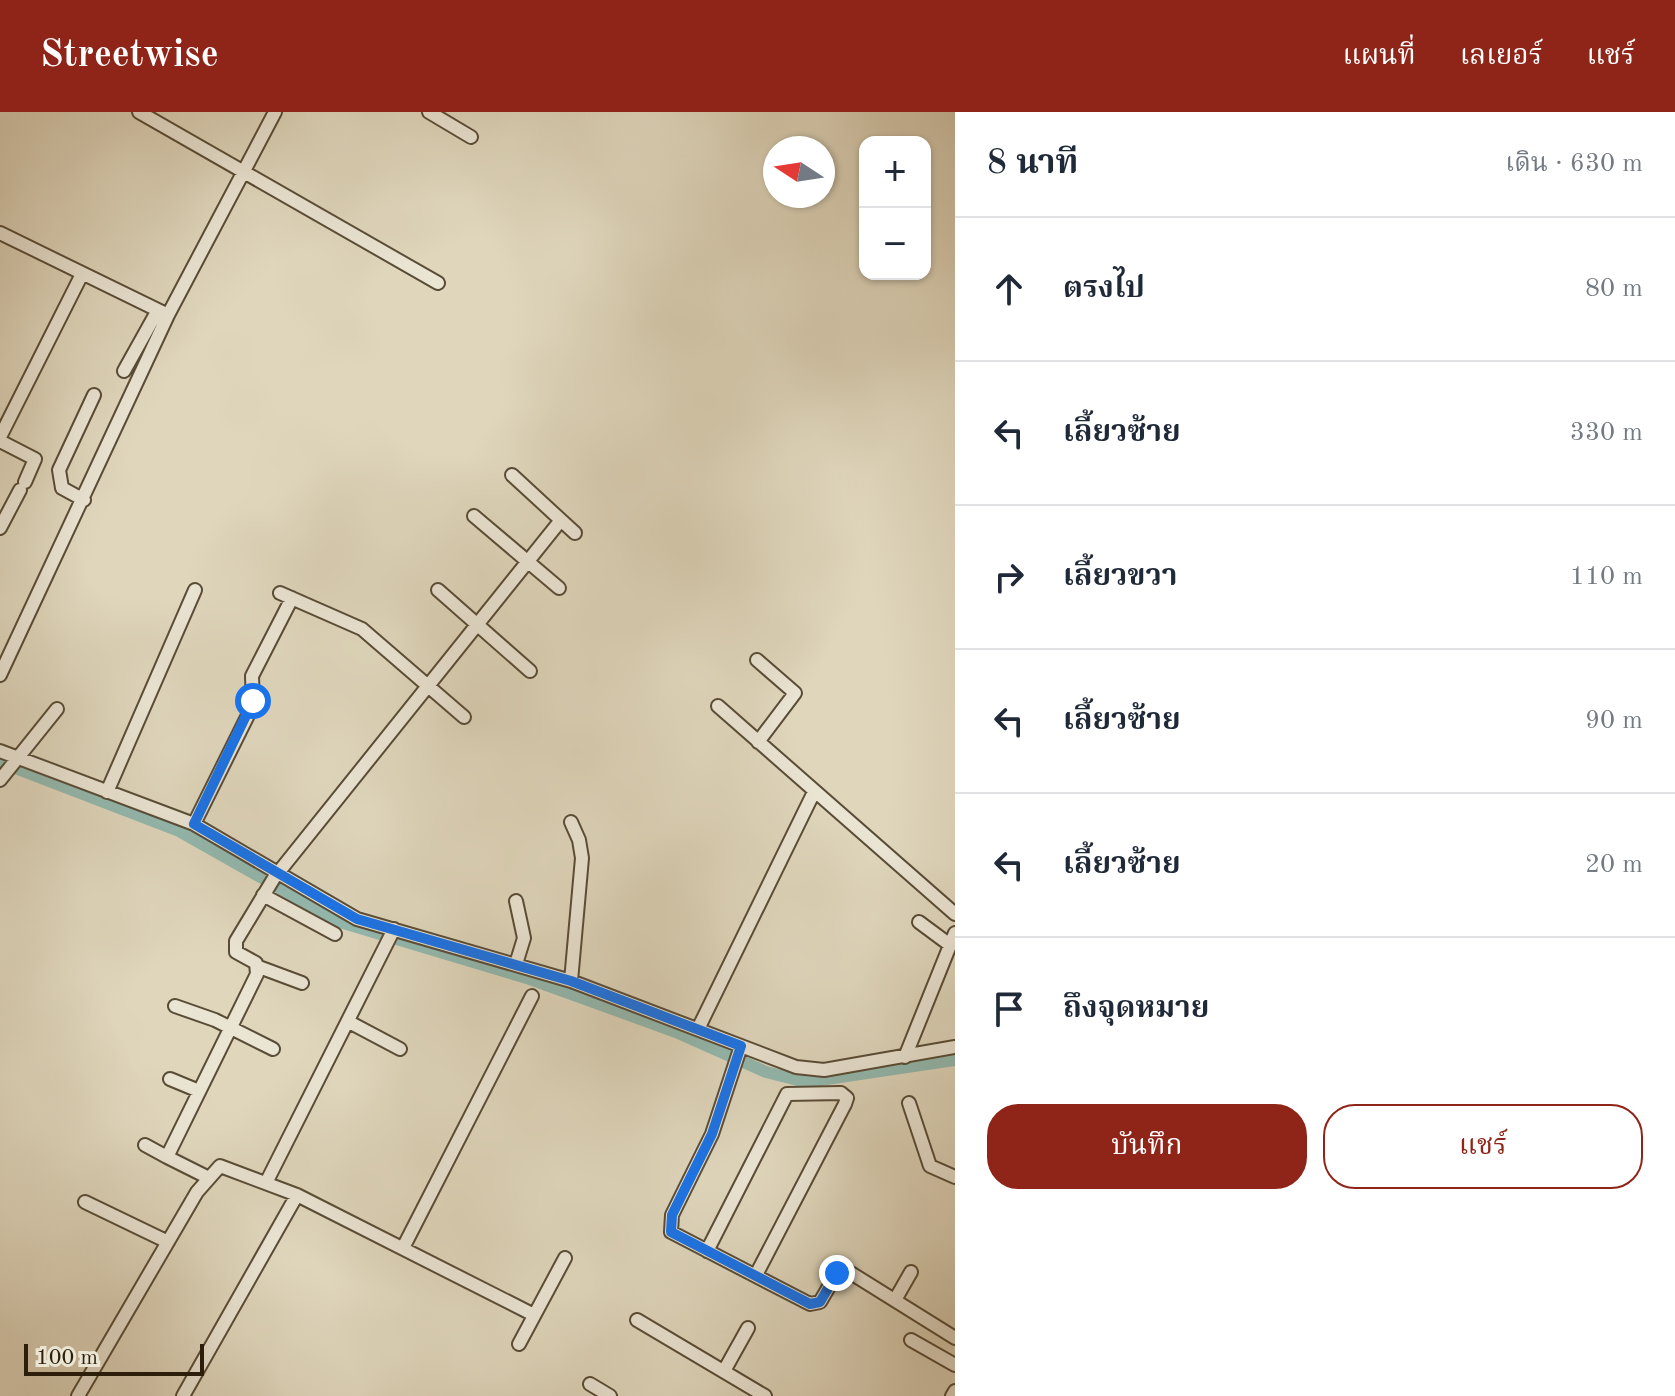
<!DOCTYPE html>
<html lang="th">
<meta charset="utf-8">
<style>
:root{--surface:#fff;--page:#f2f2f3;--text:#1f2937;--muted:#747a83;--line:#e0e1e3;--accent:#8f2418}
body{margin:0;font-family:"Old Standard TT","Noto Serif Thai",serif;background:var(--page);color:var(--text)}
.controls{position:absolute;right:24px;top:24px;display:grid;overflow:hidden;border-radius:16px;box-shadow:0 2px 6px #0004}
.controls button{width:72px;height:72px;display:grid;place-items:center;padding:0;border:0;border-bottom:2px solid var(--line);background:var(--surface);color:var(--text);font:40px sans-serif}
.compass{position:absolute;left:763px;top:24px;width:72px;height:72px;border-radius:50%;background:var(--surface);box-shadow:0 2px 6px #0004;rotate:282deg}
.scale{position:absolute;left:24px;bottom:20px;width:180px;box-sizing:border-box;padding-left:8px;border:4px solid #2c1e0a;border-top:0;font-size:22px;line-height:28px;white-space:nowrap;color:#2c1e0a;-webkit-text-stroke:6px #eae4d3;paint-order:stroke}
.stop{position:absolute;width:24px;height:24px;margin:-18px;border:6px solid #1a73e8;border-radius:50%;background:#fff}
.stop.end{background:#1a73e8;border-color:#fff;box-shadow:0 2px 8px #0008}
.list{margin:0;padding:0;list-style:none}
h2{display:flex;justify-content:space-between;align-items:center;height:104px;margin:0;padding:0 32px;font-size:34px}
h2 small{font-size:26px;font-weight:400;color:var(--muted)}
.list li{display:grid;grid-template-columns:52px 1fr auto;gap:24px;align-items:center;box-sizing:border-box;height:144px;padding:0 32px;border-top:2px solid var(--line)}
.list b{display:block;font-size:30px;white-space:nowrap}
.list em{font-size:26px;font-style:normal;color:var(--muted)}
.actions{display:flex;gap:16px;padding:24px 32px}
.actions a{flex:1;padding:18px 0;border:2px solid var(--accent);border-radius:32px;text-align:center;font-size:28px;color:var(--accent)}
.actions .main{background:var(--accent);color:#fff}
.icon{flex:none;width:44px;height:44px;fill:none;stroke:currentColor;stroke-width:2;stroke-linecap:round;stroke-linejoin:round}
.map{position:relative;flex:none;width:955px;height:1284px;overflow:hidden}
header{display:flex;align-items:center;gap:48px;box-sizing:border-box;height:112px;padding:0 40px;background:var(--accent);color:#fff}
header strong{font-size:38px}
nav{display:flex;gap:44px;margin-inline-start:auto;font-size:28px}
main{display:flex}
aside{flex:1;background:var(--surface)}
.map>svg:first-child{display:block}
</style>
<header>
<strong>Streetwise</strong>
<nav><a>แผนที่</a><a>เลเยอร์</a><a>แชร์</a></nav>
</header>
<main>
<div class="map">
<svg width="955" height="1284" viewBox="0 0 955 1284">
<rect width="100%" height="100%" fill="#dfd6bc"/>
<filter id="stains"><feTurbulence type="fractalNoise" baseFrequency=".0025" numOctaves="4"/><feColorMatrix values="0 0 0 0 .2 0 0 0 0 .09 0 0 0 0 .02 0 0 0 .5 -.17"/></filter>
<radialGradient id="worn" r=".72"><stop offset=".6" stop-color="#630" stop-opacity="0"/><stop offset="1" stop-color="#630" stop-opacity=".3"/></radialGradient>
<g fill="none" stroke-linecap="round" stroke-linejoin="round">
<!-- canal -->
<path stroke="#93b9af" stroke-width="12" d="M0 650 179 719 340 810 530 867 676 920 766 960 806 970 955 948"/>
<defs>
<path id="minor" d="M139 0 438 171
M429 0 471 25
M0 121 168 203
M124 259 158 198
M0 325 82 162
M0 329 35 347 25 370
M512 363 575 421
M84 388 62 376 59 358 94 283
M474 404 559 476
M0 416 20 378
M438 478 530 559
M280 481 362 517 464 605
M757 548 795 581 758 630
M0 563 168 203 275 0
M718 594 955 802
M0 639 194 712 357 807 571 869 796 955 824 958 955 935
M0 668 57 597
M107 680 195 478
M571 710 579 728 582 746 571 869
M194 712 253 593 252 564 292 486
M263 783 335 822
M516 789 524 826 516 852
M919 810 950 833
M259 855 302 871
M175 894 215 908 273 937
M349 910 400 937
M698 917 814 680
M741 934 712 1022 672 1103 671 1120 810 1192 820 1190 837 1161 846 1158 955 1226
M905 945 955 821
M170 967 199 979
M909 991 930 1054 955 1065
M145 1033 167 1045
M207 1065 167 1045 257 862 256 851 236 840V829L274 766 561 408
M266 1071 394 817
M85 1090 168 1130
M404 1134 532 884
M707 1139 787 982 841 981 847 986 845 992 756 1163
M895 1188 911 1160
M637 1208 765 1284
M911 1228 955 1253
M519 1232 565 1146
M724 1259 748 1216
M590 1272 610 1284
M78 1284 197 1080 220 1054 297 1083 534 1203
M183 1284 297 1083
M952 1284 955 1279"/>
</defs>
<!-- minor casing -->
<use href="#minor" stroke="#594c36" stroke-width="16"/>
<!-- minor -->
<use href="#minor" stroke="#eae4d3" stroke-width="12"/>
</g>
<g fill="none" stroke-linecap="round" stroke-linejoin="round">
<!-- route -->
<path stroke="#1a73e8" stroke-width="10" d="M253 589 194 712 357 807 571 869 741 934 712 1022 672 1103 671 1120 810 1192 820 1190 837 1161"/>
</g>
<rect width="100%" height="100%" filter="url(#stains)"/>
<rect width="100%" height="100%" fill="url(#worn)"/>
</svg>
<div class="controls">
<button>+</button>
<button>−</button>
</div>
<svg class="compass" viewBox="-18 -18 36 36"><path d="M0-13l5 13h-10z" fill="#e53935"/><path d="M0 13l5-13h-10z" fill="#747a83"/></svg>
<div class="scale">100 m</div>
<div class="stop" style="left:253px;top:589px"></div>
<div class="stop end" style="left:837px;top:1161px"></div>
</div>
<aside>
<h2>8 นาที<small>เดิน · 630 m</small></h2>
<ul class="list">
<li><svg class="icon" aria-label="ahead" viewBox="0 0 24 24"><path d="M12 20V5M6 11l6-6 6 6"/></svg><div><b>ตรงไป</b></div><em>80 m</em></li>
<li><svg class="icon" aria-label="left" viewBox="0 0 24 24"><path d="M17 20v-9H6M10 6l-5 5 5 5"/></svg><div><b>เลี้ยวซ้าย</b></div><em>330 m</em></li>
<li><svg class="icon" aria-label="right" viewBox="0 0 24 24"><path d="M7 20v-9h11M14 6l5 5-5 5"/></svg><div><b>เลี้ยวขวา</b></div><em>110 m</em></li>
<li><svg class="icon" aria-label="left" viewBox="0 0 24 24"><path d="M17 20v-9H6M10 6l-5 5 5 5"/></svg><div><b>เลี้ยวซ้าย</b></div><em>90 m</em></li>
<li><svg class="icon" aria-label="left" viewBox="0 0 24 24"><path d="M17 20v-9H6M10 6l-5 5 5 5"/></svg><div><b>เลี้ยวซ้าย</b></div><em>20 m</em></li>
<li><svg class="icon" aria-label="arrive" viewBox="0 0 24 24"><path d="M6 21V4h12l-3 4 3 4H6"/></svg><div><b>ถึงจุดหมาย</b></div></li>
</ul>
<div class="actions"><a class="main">บันทึก</a><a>แชร์</a></div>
</aside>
</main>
